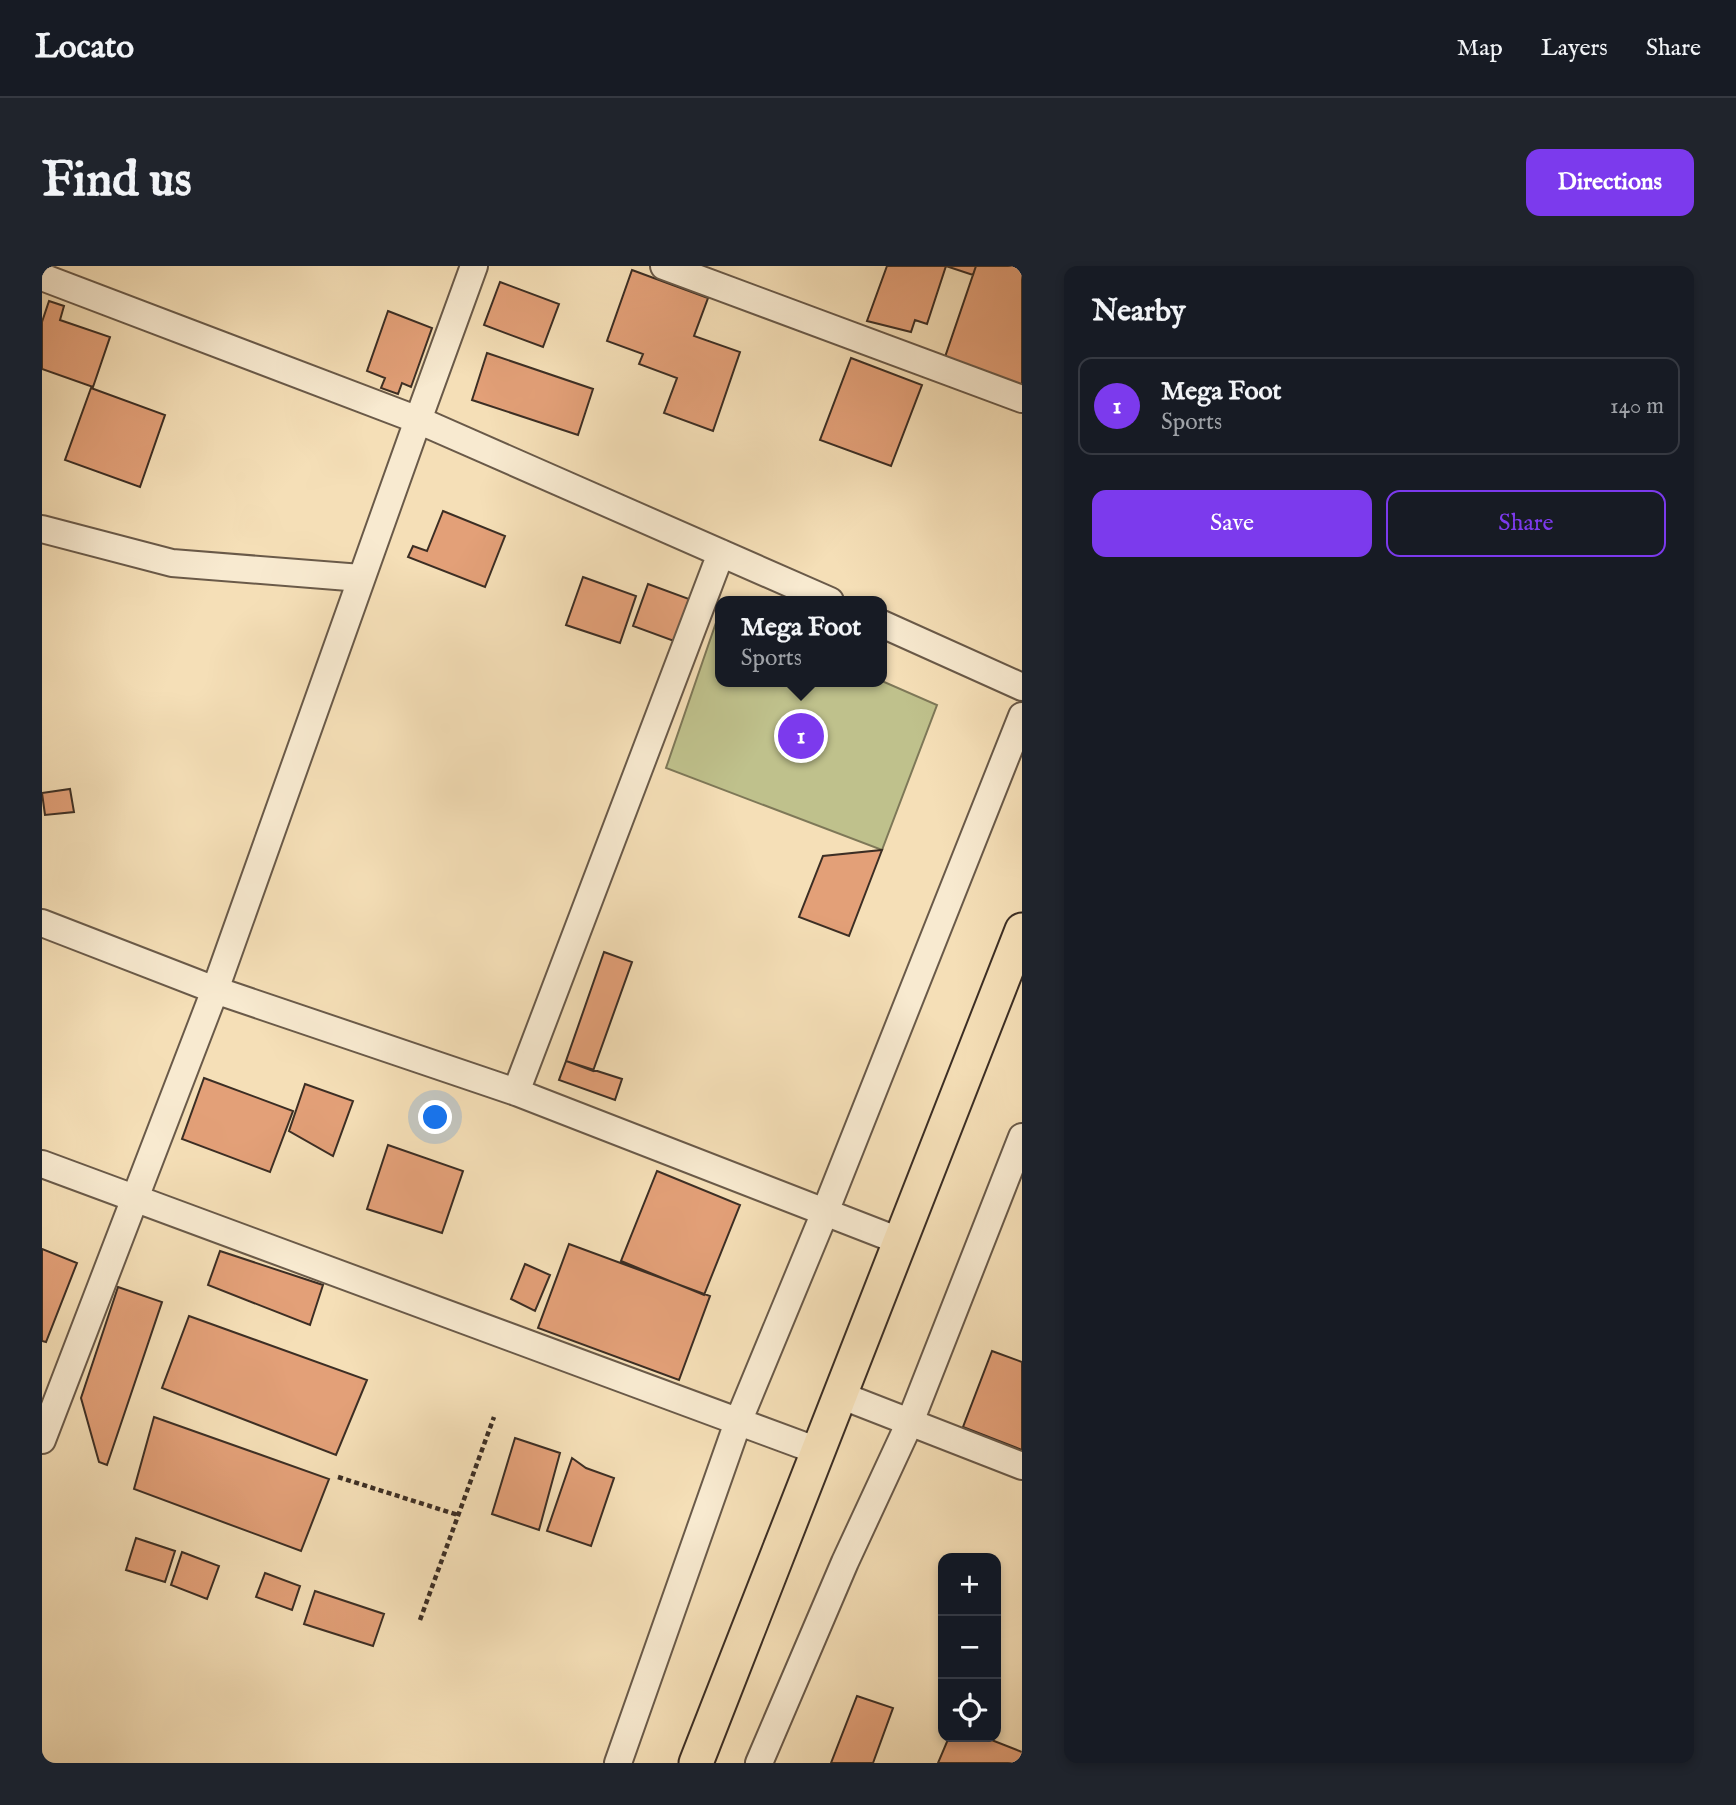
<!DOCTYPE html>
<meta charset="utf-8">
<style>
:root{--surface:#171b24;--page:#20242c;--text:#f1f3f6;--muted:#9ea1a6;--line:#363941;--accent:#7c3aed}
body{margin:0;font-family:"IM FELL English",serif;background:var(--page);color:var(--text)}
.controls{position:absolute;right:21px;bottom:21px;display:grid;overflow:hidden;border-radius:14px;box-shadow:0 4px 10px #0003}
.controls button{width:63px;height:63px;display:grid;place-items:center;padding:0;border:0;border-bottom:2px solid var(--line);background:var(--surface);color:var(--text);font:35px sans-serif}
.you{position:absolute;left:394px;top:852px;width:24px;height:24px;margin:-18px;border:5px solid #fff;border-radius:50%;background:#1a73e8;box-shadow:0 0 0 10px #1a73e833}
.badge{display:grid;place-items:center;width:46px;height:46px;border-radius:50%;background:var(--accent);color:#fff;font-size:23px;font-weight:700}
.pin{position:absolute;translate:-50% -50%;border:4px solid #fff;box-shadow:0 2px 7px #0006}
.popup{position:absolute;left:673px;top:330px;width:172px;height:91px;box-sizing:border-box;display:grid;place-content:center;border-radius:14px;background:var(--surface);filter:drop-shadow(0 2px 5px #0005);font-size:23px;white-space:nowrap;color:var(--muted)}
.popup b{font-size:26px;color:var(--text)}
.popup::after{content:'';position:absolute;left:50%;top:100%;margin-left:-14px;border:14px solid transparent;border-top-color:var(--surface)}
.list{margin:0;padding:0;list-style:none}
h2{display:flex;justify-content:space-between;align-items:center;height:91px;margin:0;padding:0 28px;font-size:30px}
h2 small{font-size:23px;font-weight:400;color:var(--muted)}
.list li{display:grid;grid-template-columns:46px 1fr auto;gap:21px;align-items:center;box-sizing:border-box;height:98px;margin:0 14px 14px;padding:0 14px;border:2px solid var(--line);border-radius:14px}
.list b{display:block;font-size:26px;white-space:nowrap}
.list p{margin:0;font-size:23px;white-space:nowrap;color:var(--muted)}
.list em{font-size:23px;font-style:normal;color:var(--muted)}
.actions{display:flex;gap:14px;padding:21px 28px}
.actions a{flex:1;padding:16px 0;border:2px solid var(--accent);border-radius:14px;text-align:center;font-size:24px;color:var(--accent)}
.actions .main{background:var(--accent);color:#fff}
.icon{flex:none;width:38px;height:38px;fill:none;stroke:currentColor;stroke-width:2;stroke-linecap:round;stroke-linejoin:round}
.map{position:relative;flex:none;width:980px;height:1497px;overflow:hidden;border-radius:14px}
header{display:flex;align-items:center;gap:42px;box-sizing:border-box;height:98px;padding:0 35px;background:var(--surface);border-bottom:2px solid var(--line)}
header strong{font-size:33px}
nav{display:flex;gap:38px;margin-inline-start:auto;font-size:24px}
.intro{display:flex;align-items:center;justify-content:space-between;box-sizing:border-box;height:168px;padding:0 42px}
h1{margin:0;font-size:49px}
.button{padding:18px 32px;border-radius:14px;background:var(--accent);color:#fff;font-size:24px;font-weight:700}
main{display:flex;gap:42px;padding:0 42px}
aside{flex:1;background:var(--surface);border-radius:14px;box-shadow:0 4px 10px #0003}
.map>svg:first-child{display:block}
</style>
<header>
<strong>Locato</strong>
<nav><a>Map</a><a>Layers</a><a>Share</a></nav>
</header>
<div class="intro"><h1>Find us</h1><a class="button">Directions</a></div>
<main>
<div class="map">
<svg width="980" height="1497" viewBox="0 0 980 1497">
<rect width="100%" height="100%" fill="#f5dfb7"/>
<filter id="stains"><feTurbulence type="fractalNoise" baseFrequency=".00286" numOctaves="4"/><feColorMatrix values="0 0 0 0 .2 0 0 0 0 .09 0 0 0 0 .02 0 0 0 .5 -.17"/></filter>
<radialGradient id="worn" r=".72"><stop offset=".6" stop-color="#630" stop-opacity="0"/><stop offset="1" stop-color="#630" stop-opacity=".3"/></radialGradient>
<!-- green -->
<path fill="#bfc18c" stroke="#7e7858" stroke-width="2" d="M678 345V416L840 415 895 439 840 584 624 502Z"/>
<!-- building -->
<path fill="#e3a078" stroke="#3c2e24" stroke-width="2" d="M845 0H934L931 9 904 0 885 58 873 54 869 66 825 55Z
M934 0H980V121L902 94Z
M590 4 666 32 652 70 698 86 671 165 622 147 635 112 597 98 601 88 565 75Z
M458 16 517 38 501 81 442 59Z
M7 35 22 40 18 54 68 71 51 121 0 103V56Z
M346 45 390 62 369 121 360 117 356 128 339 122 343 112 325 105Z
M445 87 551 123 536 169 430 134Z
M809 92 880 119 849 200 778 174Z
M49 122 123 149 98 221 23 194Z
M401 245 463 270 443 321 366 291 371 280 385 285Z
M541 311 594 330 578 377 524 359Z
M606 318 647 333 632 375 591 360Z
M28 523 32 546 3 549 0 527Z
M840 584 807 670 757 651 781 590Z
M562 686 590 696 551 805 524 795Z
M524 795 580 813 573 834 517 814Z
M162 812 251 845 228 906 140 873Z
M263 818 311 835 291 890 247 865Z
M346 879 421 905 400 967 325 943Z
M615 905 698 939 662 1029 579 995Z
M527 978 668 1030 637 1114 496 1062Z
M0 983 35 997 4 1076 0 1075Z
M178 985 281 1019 268 1059 166 1019Z
M483 998 508 1009 493 1045 469 1033Z
M76 1021 120 1036 65 1199 57 1196 39 1132Z
M147 1050 325 1114 294 1189 120 1122Z
M950 1085 980 1096V1184L921 1161Z
M112 1151 287 1213 259 1285 92 1223Z
M473 1172 518 1187 497 1264 450 1248Z
M530 1192 544 1202 572 1212 549 1280 505 1265Z
M94 1272 133 1285 123 1316 84 1304Z
M140 1286 177 1300 165 1333 129 1319Z
M223 1307 258 1320 250 1344 214 1331Z
M273 1325 342 1348 331 1380 262 1358Z
M815 1430 851 1442 831 1497H789Z
M907 1471H942L980 1486V1497H896Z"/>
<g fill="none" stroke-linecap="round" stroke-linejoin="round">
<defs>
<path id="minor" d="M622 0 980 133
M0 11 376 154 432 0
M0 263 130 297 319 312
M840 358 980 421
M0 657 173 724 474 826 860 976
M474 826 679 287
M0 898 776 1185
M798 1129 980 1200
M0 1174 173 724 376 154 788 335
M576 1497 696 1156 783 946 980 450
M717 1497 803 1296 868 1156 980 871"/>
<path id="major" d="M654 1497 980 664"/>
</defs>
<!-- minor casing -->
<use href="#minor" stroke="#6a5a49" stroke-width="30"/>
<!-- major casing -->
<use href="#major" stroke="#3c2e24" stroke-width="37"/>
<!-- path -->
<path stroke="#3c2e24" stroke-width="4.5" stroke-dasharray="5 3.5" stroke-linecap="butt" d="M296 1211 416 1249
M378 1354 452 1151"/>
<!-- minor -->
<use href="#minor" stroke="#f8ead0" stroke-width="26"/>
<!-- major -->
<use href="#major" stroke="#f5dfb7" stroke-width="33"/>
</g>
<rect width="100%" height="100%" filter="url(#stains)"/>
<rect width="100%" height="100%" fill="url(#worn)"/>
</svg>
<div class="controls">
<button>+</button>
<button>−</button>
<button><svg class="icon" aria-label="locate" viewBox="0 0 24 24"><circle cx="12" cy="12" r="6"/><path d="M12 2v4M12 18v4M2 12h4M18 12h4"/></svg></button>
</div>
<div class="you"></div>
<div class="pin badge" style="left:759px;top:470px">1</div>
<div class="popup"><b>Mega Foot</b>Sports</div>
</div>
<aside>
<h2>Nearby<small></small></h2>
<ul class="list">
<li><span class="badge">1</span><div><b>Mega Foot</b><p>Sports</p></div><em>140 m</em></li>
</ul>
<div class="actions"><a class="main">Save</a><a>Share</a></div>
</aside>
</main>
